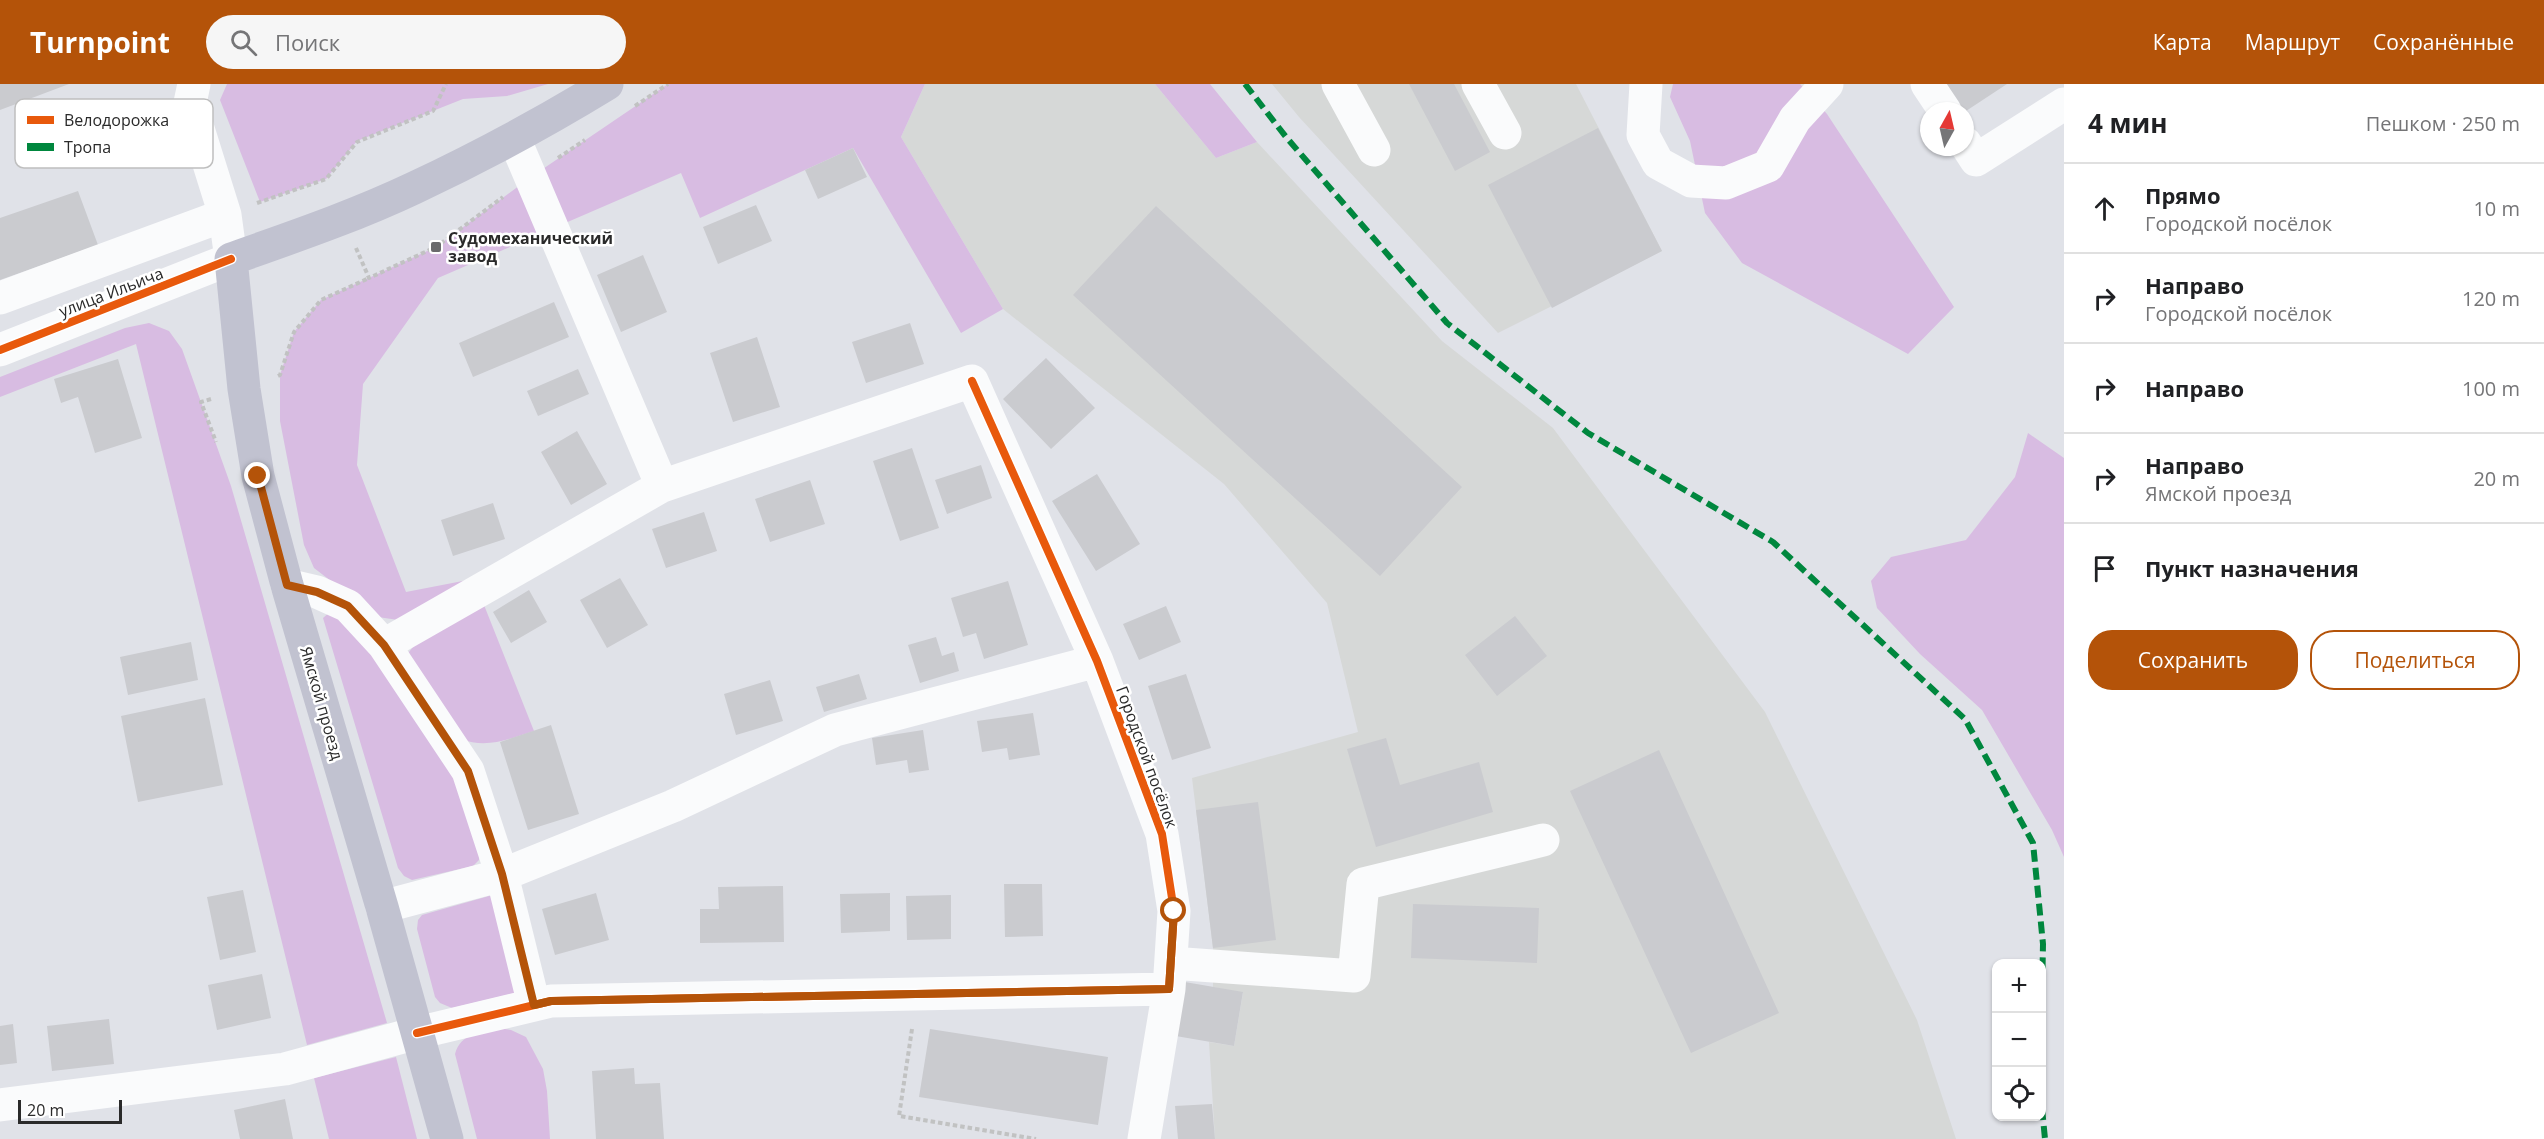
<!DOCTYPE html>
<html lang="ru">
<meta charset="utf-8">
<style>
:root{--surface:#fff;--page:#f6f6f6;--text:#202124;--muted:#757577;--line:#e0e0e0;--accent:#b45309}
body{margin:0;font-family:"Open Sans",sans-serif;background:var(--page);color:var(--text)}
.controls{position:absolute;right:18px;bottom:18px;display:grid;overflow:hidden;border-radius:12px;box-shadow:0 2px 4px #0004}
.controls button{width:54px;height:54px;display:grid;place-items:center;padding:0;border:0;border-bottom:2px solid var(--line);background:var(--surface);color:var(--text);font:30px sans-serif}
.compass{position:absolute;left:1920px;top:18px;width:54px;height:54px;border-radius:50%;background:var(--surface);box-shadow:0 2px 4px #0004;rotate:8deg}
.scale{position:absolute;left:18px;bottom:15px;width:104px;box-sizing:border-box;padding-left:6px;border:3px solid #2a2a2a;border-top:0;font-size:16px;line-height:21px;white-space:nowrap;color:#2a2a2a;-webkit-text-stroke:4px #fff;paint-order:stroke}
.stop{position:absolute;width:18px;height:18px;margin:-14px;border:4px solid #b45309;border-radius:50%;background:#fff}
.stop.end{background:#b45309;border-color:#fff;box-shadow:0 2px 6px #0008}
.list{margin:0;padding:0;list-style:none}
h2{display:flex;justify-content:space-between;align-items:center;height:78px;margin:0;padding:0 24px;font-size:26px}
h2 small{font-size:20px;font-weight:400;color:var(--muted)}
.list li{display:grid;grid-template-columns:39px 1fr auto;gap:18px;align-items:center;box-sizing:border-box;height:90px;padding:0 24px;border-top:2px solid var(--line)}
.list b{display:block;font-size:22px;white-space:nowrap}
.list p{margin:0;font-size:20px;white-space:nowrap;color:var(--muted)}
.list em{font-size:20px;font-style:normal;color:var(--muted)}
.actions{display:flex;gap:12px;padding:18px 24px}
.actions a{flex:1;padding:14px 0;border:2px solid var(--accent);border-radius:24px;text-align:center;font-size:21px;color:var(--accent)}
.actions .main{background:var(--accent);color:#fff}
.icon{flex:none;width:33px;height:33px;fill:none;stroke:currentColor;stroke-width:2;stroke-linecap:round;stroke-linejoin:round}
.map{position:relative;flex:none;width:2064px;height:1055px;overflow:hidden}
header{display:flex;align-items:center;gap:36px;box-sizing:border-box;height:84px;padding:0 30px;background:var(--accent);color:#fff}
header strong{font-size:28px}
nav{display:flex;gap:33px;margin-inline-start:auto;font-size:21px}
.search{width:420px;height:54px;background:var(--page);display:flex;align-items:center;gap:15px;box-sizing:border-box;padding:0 21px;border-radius:33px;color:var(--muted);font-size:22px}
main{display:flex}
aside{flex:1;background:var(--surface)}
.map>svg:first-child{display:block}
</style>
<header>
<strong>Turnpoint</strong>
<div class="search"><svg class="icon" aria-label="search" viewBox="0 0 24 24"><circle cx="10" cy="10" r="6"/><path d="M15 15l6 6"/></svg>Поиск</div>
<nav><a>Карта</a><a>Маршрут</a><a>Сохранённые</a></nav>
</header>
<main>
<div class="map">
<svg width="2064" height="1055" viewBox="0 0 2064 1055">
<rect width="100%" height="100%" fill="#e0e2e8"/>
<!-- industrial -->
<path fill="#d6d8d7" d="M925 0H1155L1216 74 1257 58 1442 257 1553 344 1765 628 1917 936 1956 1055H1215L1209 958 1234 962 1243 909 1213 903V864L1192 694 1358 648 1327 519 1224 400 1003 225 901 53Z
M1272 0H1576L1662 167 1498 249 1299 33Z"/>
<!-- green -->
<path fill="#d8bce2" d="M227 0H548L507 12 463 15 357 57 326 95 260 118 220 16Z
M668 0H925L901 53 1003 225 961 249 853 64 700 134 681 89 438 194 363 300 357 381 406 508 473 495 398 536 378 533 314 484 304 461 280 337V291L294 248 321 216 436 163 531 93Z
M1155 0H1210L1257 58 1216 74Z
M1673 0H1800L1827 30 1954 223 1908 270 1742 179 1705 129 1690 57 1670 13Z
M149 239 169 247 182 265 231 402 387 939 307 961 136 260 0 313V293L125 244Z
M2028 349 2064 374V773L2052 746 1982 626 1920 570 1877 524 1871 497 1891 473 1966 456 2015 393Z
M484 521 534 647C509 655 487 665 461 655L410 578 409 568 416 559Z
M331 527 373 570 458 696 480 764 479 776 473 782 412 796 404 792 398 784 323 534Z
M496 810 520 908 452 924 440 919 435 913 417 845 418 836 422 831Z
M498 944 511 946 526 953 543 985 547 1007 550 1055H477L455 970C461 949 479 949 498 944Z
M396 973 417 1055H329L314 994Z"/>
<!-- building -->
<path fill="#cacbcf" d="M0 0H69L0 26Z
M1409 0H1454L1490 68 1455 87Z
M1941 0H2007L1966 27H1959Z
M1598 44 1662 167 1552 224 1488 101Z
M853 64 867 93 818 115 805 86Z
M78 107 98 161 0 196V134Z
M756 121 772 157 718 180 703 143Z
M1156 122 1462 403 1380 492 1073 211Z
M643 171 667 228 621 248 597 191Z
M554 218 569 253 473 293 459 259Z
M910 239 924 280 866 299 852 258Z
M757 253 780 323 733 338 710 269Z
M1046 274 1095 324 1051 365 1003 315Z
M118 275 142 354 95 369 78 313 61 319 54 295Z
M578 285 589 310 538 332 527 307Z
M577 347 607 400 571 421 541 368Z
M912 364 939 444 900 457 873 377Z
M981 381 992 414 947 430 935 396Z
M1097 390 1140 460 1096 487 1052 417Z
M810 396 825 440 770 458 755 415Z
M493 419 505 455 453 472 441 436Z
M704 428 717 467 666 484 652 445Z
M620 494 648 541 607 564 580 516Z
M1008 497 1028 561 984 575 976 549 963 553 951 514Z
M529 506 547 538 511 559 493 528Z
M1166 522 1181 558 1139 576 1123 540Z
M1515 532 1547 572 1497 612 1465 571Z
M936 553 942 572 954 568 959 587 920 599 908 561Z
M191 558 198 596 128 611 120 573Z
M859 590 867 615 824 628 816 603Z
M1186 590 1211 664 1172 676 1148 602Z
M770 596 783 637 736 651 724 610Z
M205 614 223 701 138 718 121 632Z
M1033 629 1040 671 1009 676 1007 664 982 668 977 637Z
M551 641 579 730 528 746 500 658Z
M923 646 929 686 909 689 907 676 876 681 872 654Z
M1386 654 1400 701 1479 678 1493 728 1376 763 1347 665Z
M1659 666 1779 929 1691 969 1570 707Z
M1258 718 1276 856 1213 864 1196 726Z
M1004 800H1042L1043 852 1005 853Z
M783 802 784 858 700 859V825H719L718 803Z
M243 806 256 868 220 876 207 813Z
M596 809 609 856 555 871 542 825Z
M890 809V847L841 849 840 810Z
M951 811V855L907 856 906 812Z
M1413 820 1539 824 1537 879 1411 874Z
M262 890 271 934 217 946 208 901Z
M1179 897 1243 908 1234 962 1170 951Z
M109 935 114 980 52 987 47 942Z
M13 940 17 979 0 981V942Z
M930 945 1108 973 1098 1041 919 1013Z
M634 984 635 1000 660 999 664 1055H596L592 987Z
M285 1015 293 1055H240L234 1026Z
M1212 1020 1215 1055H1178L1175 1022Z"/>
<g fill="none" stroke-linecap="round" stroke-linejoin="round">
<!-- path -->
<path stroke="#c1c2c2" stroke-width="4" stroke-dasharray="4.5 3" stroke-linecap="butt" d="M635 22 668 0
M558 74 585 56
M257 119 326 95 357 58 433 27 446 0
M356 164 369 194 436 163 503 113
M278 292 280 291 294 248 321 216 369 194
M211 315 201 318 216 358
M912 945 899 1032 1036 1055"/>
<!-- minor -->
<path stroke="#fafbfc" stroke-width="33" d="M1338 0 1374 66
M1478 0 1505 49
M1646 0 1643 51 1658 79 1691 97 1726 99 1768 82 1795 35 1827 0
M1927 0 1945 27
M514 54 662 402
M1965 59 1976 76 2064 20
M0 214 225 131
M0 266 231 175 225 131 190 19 194 0
M287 501 317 508 348 522 384 561 468 687 502 791 534 921
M384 561 662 402 972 297 1097 577 1162 750 1174 827 1169 905 1144 1055
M382 823 502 791 673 722 835 646 1097 577
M1171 879 1354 892 1363 800 1543 756
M0 1021 285 985 417 949 551 917 1169 905"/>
<!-- major -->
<path stroke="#c1c2d0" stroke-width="33" d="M447 1055 382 823 287 501 258 392 244 305 231 175C293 153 355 132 414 104 480 73 545 38 607 0"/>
<!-- quiet -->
<path stroke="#00873e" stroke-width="6" stroke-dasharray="12 6" stroke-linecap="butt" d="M1245 0 1286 53 1447 239 1588 349 1773 458 1965 635 2033 759 2043 860 2042 912
M2042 1024 2045 1055"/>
<defs>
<path id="cycleway" d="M0 266 231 175
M417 949 551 917 1169 905 1174 827 1162 750 1097 577 972 297"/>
</defs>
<!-- cycleway casing -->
<use href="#cycleway" stroke="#fff" stroke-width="11"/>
<!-- cycleway -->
<use href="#cycleway" stroke="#e8590c" stroke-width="8"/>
</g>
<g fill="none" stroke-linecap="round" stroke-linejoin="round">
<!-- route -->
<path stroke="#b45309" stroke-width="8" d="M258 392 287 501 317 508 348 522 384 561 468 687 502 790 534 921 551 917 1169 905 1174 827"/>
</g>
<!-- markers -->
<rect fill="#6a6a6c" stroke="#fff" stroke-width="2" x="430" y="157" width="12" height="12" rx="3"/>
<g text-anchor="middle" stroke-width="5" stroke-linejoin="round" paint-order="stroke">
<!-- poi labels -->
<g font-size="16" font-weight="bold" fill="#2a2a2a" stroke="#fff" text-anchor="start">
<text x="448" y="160">Судомеханический<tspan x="448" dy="18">завод</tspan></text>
</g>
<!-- street labels -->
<g font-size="16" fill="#2a2a2a" stroke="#fff">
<text transform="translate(111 208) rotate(-21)" y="6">улица Ильича</text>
<text transform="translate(322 619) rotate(74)" y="6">Ямской проезд</text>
<text transform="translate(1147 673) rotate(70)" y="6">Городской посёлок</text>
</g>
</g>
<!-- legend -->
<rect x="15" y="15" width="198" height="69" rx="9" fill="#fff" stroke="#bfbfbf" stroke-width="1.5"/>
<rect x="27" y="32" width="27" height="8" fill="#e8590c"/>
<rect x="27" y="59" width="27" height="8" fill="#00873e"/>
<g font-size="16" fill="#2a2a2a">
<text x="64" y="42">Велодорожка</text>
<text x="64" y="69">Тропа</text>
</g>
</svg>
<div class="controls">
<button>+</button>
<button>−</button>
<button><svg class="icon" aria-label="locate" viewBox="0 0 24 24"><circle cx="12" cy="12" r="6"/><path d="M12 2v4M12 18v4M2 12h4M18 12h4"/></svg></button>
</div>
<svg class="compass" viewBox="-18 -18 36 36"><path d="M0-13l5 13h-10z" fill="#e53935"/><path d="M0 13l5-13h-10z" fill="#757577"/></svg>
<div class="scale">20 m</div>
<div class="stop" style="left:1174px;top:827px"></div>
<div class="stop end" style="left:258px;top:392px"></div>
</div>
<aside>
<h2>4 мин<small>Пешком · 250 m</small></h2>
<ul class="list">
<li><svg class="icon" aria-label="ahead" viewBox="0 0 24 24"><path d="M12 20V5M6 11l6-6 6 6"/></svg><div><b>Прямо</b><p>Городской посёлок</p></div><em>10 m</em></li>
<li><svg class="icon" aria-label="right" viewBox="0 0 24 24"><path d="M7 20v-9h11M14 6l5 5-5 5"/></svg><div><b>Направо</b><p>Городской посёлок</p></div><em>120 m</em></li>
<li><svg class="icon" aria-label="right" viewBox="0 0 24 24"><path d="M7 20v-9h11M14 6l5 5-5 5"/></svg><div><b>Направо</b></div><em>100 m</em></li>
<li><svg class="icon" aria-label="right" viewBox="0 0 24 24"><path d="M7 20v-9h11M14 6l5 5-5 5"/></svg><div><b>Направо</b><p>Ямской проезд</p></div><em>20 m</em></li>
<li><svg class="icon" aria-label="arrive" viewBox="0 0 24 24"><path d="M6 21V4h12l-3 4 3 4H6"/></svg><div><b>Пункт назначения</b></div></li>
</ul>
<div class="actions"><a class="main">Сохранить</a><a>Поделиться</a></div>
</aside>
</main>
